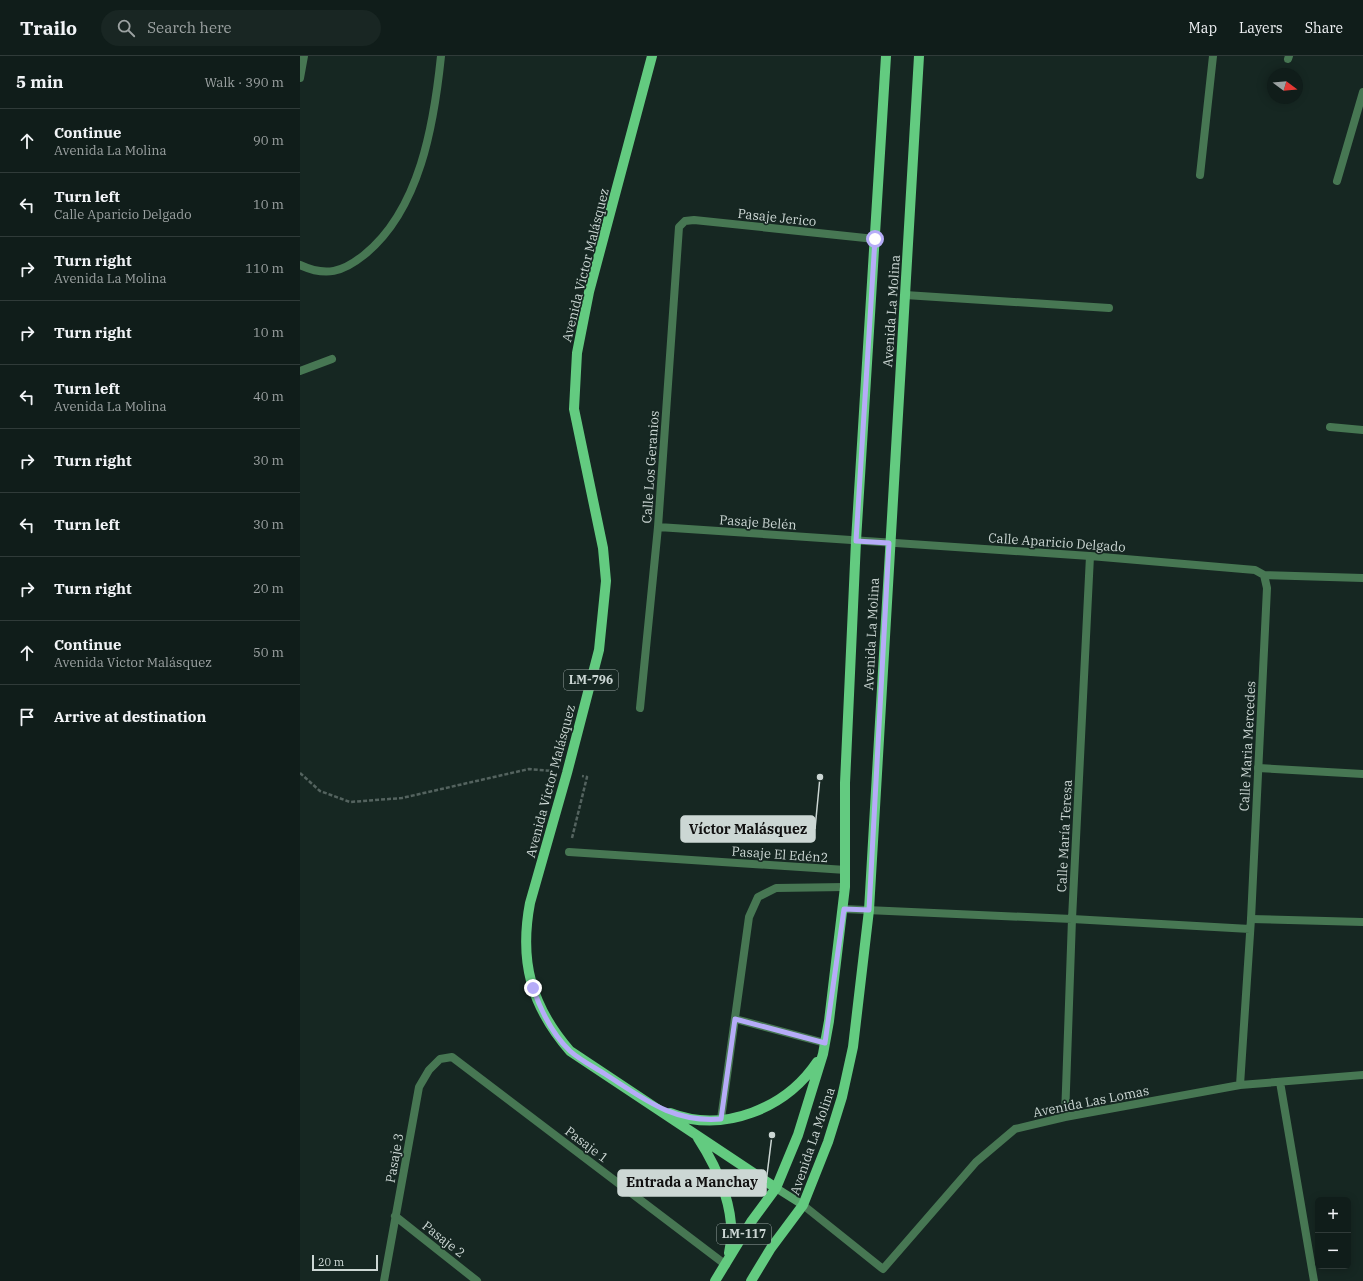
<!DOCTYPE html>
<meta charset="utf-8">
<style>
:root{--surface:#101d1a;--page:#192623;--text:#f1f3f6;--muted:#9ca2a2;--line:#303b39}
body{margin:0;font-family:"IBM Plex Serif",serif;background:var(--page);color:var(--text)}
.controls{position:absolute;right:12px;bottom:12px;display:grid;overflow:hidden;border-radius:6px;box-shadow:0 2px 10px #0003}
.controls button{width:36px;height:36px;display:grid;place-items:center;padding:0;border:0;border-bottom:1px solid var(--line);background:var(--surface);color:var(--text);font:20px sans-serif}
.compass{position:absolute;left:967px;top:12px;width:36px;height:36px;border-radius:50%;background:var(--surface);box-shadow:0 2px 10px #0003;rotate:106deg}
.scale{position:absolute;left:12px;bottom:10px;width:66px;box-sizing:border-box;padding-left:4px;border:2px solid #ccd7d4;border-top:0;font-size:11px;line-height:14px;white-space:nowrap;color:#ccd7d4;-webkit-text-stroke:3px #162722;paint-order:stroke}
.stop{position:absolute;width:12px;height:12px;margin:-9px;border:3px solid #b6acf8;border-radius:50%;background:#fff}
.stop.end{background:#b6acf8;border-color:#fff;box-shadow:0 1px 4px #0008}
.list{margin:0;padding:0;list-style:none}
h2{display:flex;justify-content:space-between;align-items:center;height:52px;margin:0;padding:0 16px;font-size:17px}
h2 small{font-size:13px;font-weight:400;color:var(--muted)}
.list li{display:grid;grid-template-columns:26px 1fr auto;gap:12px;align-items:center;box-sizing:border-box;height:64px;padding:0 16px;border-top:1px solid var(--line)}
.list b{display:block;font-size:15px;white-space:nowrap}
.list p{margin:0;font-size:13px;white-space:nowrap;color:var(--muted)}
.list em{font-size:13px;font-style:normal;color:var(--muted)}
.icon{flex:none;width:22px;height:22px;fill:none;stroke:currentColor;stroke-width:2;stroke-linecap:round;stroke-linejoin:round}
.map{position:relative;flex:none;width:1063px;height:1225px;overflow:hidden}
header{display:flex;align-items:center;gap:24px;box-sizing:border-box;height:56px;padding:0 20px;background:var(--surface);border-bottom:1px solid var(--line)}
header strong{font-size:19px}
nav{display:flex;gap:22px;margin-inline-start:auto;font-size:14px}
.search{width:280px;height:36px;background:var(--page);display:flex;align-items:center;gap:10px;box-sizing:border-box;padding:0 14px;border-radius:22px;color:var(--muted);font-size:15px}
main{display:flex}
aside{flex:1;background:var(--surface)}
.map>svg:first-child{display:block}
</style>
<header>
<strong>Trailo</strong>
<div class="search"><svg class="icon" aria-label="search" viewBox="0 0 24 24"><circle cx="10" cy="10" r="6"/><path d="M15 15l6 6"/></svg>Search here</div>
<nav><a>Map</a><a>Layers</a><a>Share</a></nav>
</header>
<main>
<aside>
<h2>5 min<small>Walk · 390 m</small></h2>
<ul class="list">
<li><svg class="icon" aria-label="ahead" viewBox="0 0 24 24"><path d="M12 20V5M6 11l6-6 6 6"/></svg><div><b>Continue</b><p>Avenida La Molina</p></div><em>90 m</em></li>
<li><svg class="icon" aria-label="left" viewBox="0 0 24 24"><path d="M17 20v-9H6M10 6l-5 5 5 5"/></svg><div><b>Turn left</b><p>Calle Aparicio Delgado</p></div><em>10 m</em></li>
<li><svg class="icon" aria-label="right" viewBox="0 0 24 24"><path d="M7 20v-9h11M14 6l5 5-5 5"/></svg><div><b>Turn right</b><p>Avenida La Molina</p></div><em>110 m</em></li>
<li><svg class="icon" aria-label="right" viewBox="0 0 24 24"><path d="M7 20v-9h11M14 6l5 5-5 5"/></svg><div><b>Turn right</b></div><em>10 m</em></li>
<li><svg class="icon" aria-label="left" viewBox="0 0 24 24"><path d="M17 20v-9H6M10 6l-5 5 5 5"/></svg><div><b>Turn left</b><p>Avenida La Molina</p></div><em>40 m</em></li>
<li><svg class="icon" aria-label="right" viewBox="0 0 24 24"><path d="M7 20v-9h11M14 6l5 5-5 5"/></svg><div><b>Turn right</b></div><em>30 m</em></li>
<li><svg class="icon" aria-label="left" viewBox="0 0 24 24"><path d="M17 20v-9H6M10 6l-5 5 5 5"/></svg><div><b>Turn left</b></div><em>30 m</em></li>
<li><svg class="icon" aria-label="right" viewBox="0 0 24 24"><path d="M7 20v-9h11M14 6l5 5-5 5"/></svg><div><b>Turn right</b></div><em>20 m</em></li>
<li><svg class="icon" aria-label="ahead" viewBox="0 0 24 24"><path d="M12 20V5M6 11l6-6 6 6"/></svg><div><b>Continue</b><p>Avenida Victor Malásquez</p></div><em>50 m</em></li>
<li><svg class="icon" aria-label="arrive" viewBox="0 0 24 24"><path d="M6 21V4h12l-3 4 3 4H6"/></svg><div><b>Arrive at destination</b></div></li>
</ul>
</aside>
<div class="map">
<svg width="1063" height="1225" viewBox="0 0 1063 1225">
<rect width="100%" height="100%" fill="#162722"/>
<g fill="none" stroke-linecap="round" stroke-linejoin="round">
<!-- path -->
<path stroke="#54635f" stroke-width="2.5" stroke-dasharray="4 2" stroke-linecap="butt" d="M0 717 20 735 50 746 102 742 229 713 252 715
M272 782 287 721 282 720"/>
<!-- lane -->
<path stroke="#477753" stroke-width="8" d="M605 239 809 252
M958 712 1063 718
M951 863 1063 866
M435 963 525 987
M421 1063 449 861 458 841 476 832 545 831"/>
<!-- street -->
<path stroke="#477753" stroke-width="8" d="M988 3 989 0
M0 22 4 0
M900 119 913 0
M1037 125 1063 36
M0 209C26 221 43 216 64 199 120 154 134 68 141 0
M0 315 32 303
M1030 371 1063 374
M358 471 790 500 955 514 964 519 967 532 951 863 940 1029
M964 519 1063 522
M340 652 358 471 379 171 385 165 394 164 575 183
M269 796 546 814
M544 853 772 863 950 873
M980 1026 1014 1225
M765 1061 772 863 790 500
M503 1149 583 1213 676 1106 715 1073 765 1061 940 1029 1063 1019
M95 1160 177 1225
M84 1225 119 1031 129 1014 140 1003 152 1001 426 1209"/>
<!-- secondary -->
<path stroke="#58a66c" stroke-width="8" d="M476 1132 503 1149"/>
<!-- primary -->
<path stroke="#63cb80" stroke-width="10" d="M352 0 289 236 277 297 274 353 303 492 306 525 299 594 267 717 230 847C219 905 231 950 270 995L476 1132
M370 1057C424 1078 486 1052 517 1006
M398 1082C419 1114 438 1159 429 1197
M415 1225 451 1166 476 1132 498 1079 523 998 529 965 545 831V727L556 485 586 0
M451 1225 471 1192 503 1149 528 1086 542 1041 553 991 569 854 619 0"/>
</g>
<g fill="none" stroke-linecap="round" stroke-linejoin="round">
<!-- route -->
<path stroke="#b6acf8" stroke-width="5" d="M233 932C241 955 252 978 270 995 280 1004 294 1011 305 1018 344 1043 373 1067 421 1063L435 963 525 987 544 853 569 854 589 487 556 485 575 183"/>
</g>
<g text-anchor="middle" stroke-width="3.5" stroke-linejoin="round" paint-order="stroke">
<!-- shield labels -->
<g fill="#162722" stroke="#95a29f" stroke-width="1">
<rect x="264" y="614" width="54" height="20" rx="3"/>
<rect x="417" y="1168" width="54" height="20" rx="3"/>
</g>
<g font-size="12" font-weight="bold" fill="#ccd7d4">
<text x="291" y="628">LM-796</text>
<text x="444" y="1182">LM-117</text>
</g>
<!-- street labels -->
<g font-size="13" fill="#ccd7d4" stroke="#162722">
<text transform="translate(477 161) rotate(6)" y="5">Pasaje Jerico</text>
<text transform="translate(285 209) rotate(-76)" y="5">Avenida Victor Malásquez</text>
<text transform="translate(591 255) rotate(-86)" y="5">Avenida La Molina</text>
<text transform="translate(350 411) rotate(-86)" y="5">Calle Los Geranios</text>
<text transform="translate(458 466) rotate(4)" y="5">Pasaje Belén</text>
<text transform="translate(757 486) rotate(4)" y="5">Calle Aparicio Delgado</text>
<text transform="translate(571 578) rotate(-87)" y="5">Avenida La Molina</text>
<text transform="translate(947 690) rotate(-87)" y="5">Calle Maria Mercedes</text>
<text transform="translate(250 725) rotate(-75)" y="5">Avenida Victor Malásquez</text>
<text transform="translate(764 780) rotate(-87)" y="5">Calle María Teresa</text>
<text transform="translate(480 798) rotate(4)" y="5">Pasaje El Edén2</text>
<text transform="translate(791 1045) rotate(-11)" y="5">Avenida Las Lomas</text>
<text transform="translate(512 1085) rotate(-71)" y="5">Avenida La Molina</text>
<text transform="translate(287 1088) rotate(37)" y="5">Pasaje 1</text>
<text transform="translate(94 1102) rotate(-80)" y="5">Pasaje 3</text>
<text transform="translate(144 1183) rotate(38)" y="5">Pasaje 2</text>
</g>
</g>
<!-- callouts -->
<path fill="none" stroke="#ccd7d4" stroke-width="1.5" d="M520 721L515 773M472 1079L466 1127"/>
<g fill="#ccd7d4" stroke="#162722" stroke-width="1.5">
<circle cx="520" cy="721" r="4"/>
<circle cx="472" cy="1079" r="4"/>
</g>
<g fill="#ccd7d4" stroke="#ccd7d4" stroke-width="1.5">
<rect x="381" y="760" width="134" height="26" rx="4"/>
<rect x="318" y="1114" width="148" height="26" rx="4"/>
</g>
<g font-size="14" text-anchor="middle" font-weight="bold" fill="#111">
<text x="448" y="778">Víctor Malásquez</text>
<text x="392" y="1131">Entrada a Manchay</text>
</g>
</svg>
<div class="controls">
<button>+</button>
<button>−</button>
</div>
<svg class="compass" viewBox="-18 -18 36 36"><path d="M0-13l5 13h-10z" fill="#e53935"/><path d="M0 13l5-13h-10z" fill="#9ca2a2"/></svg>
<div class="scale">20 m</div>
<div class="stop" style="left:575px;top:183px"></div>
<div class="stop end" style="left:233px;top:932px"></div>
</div>
</main>
